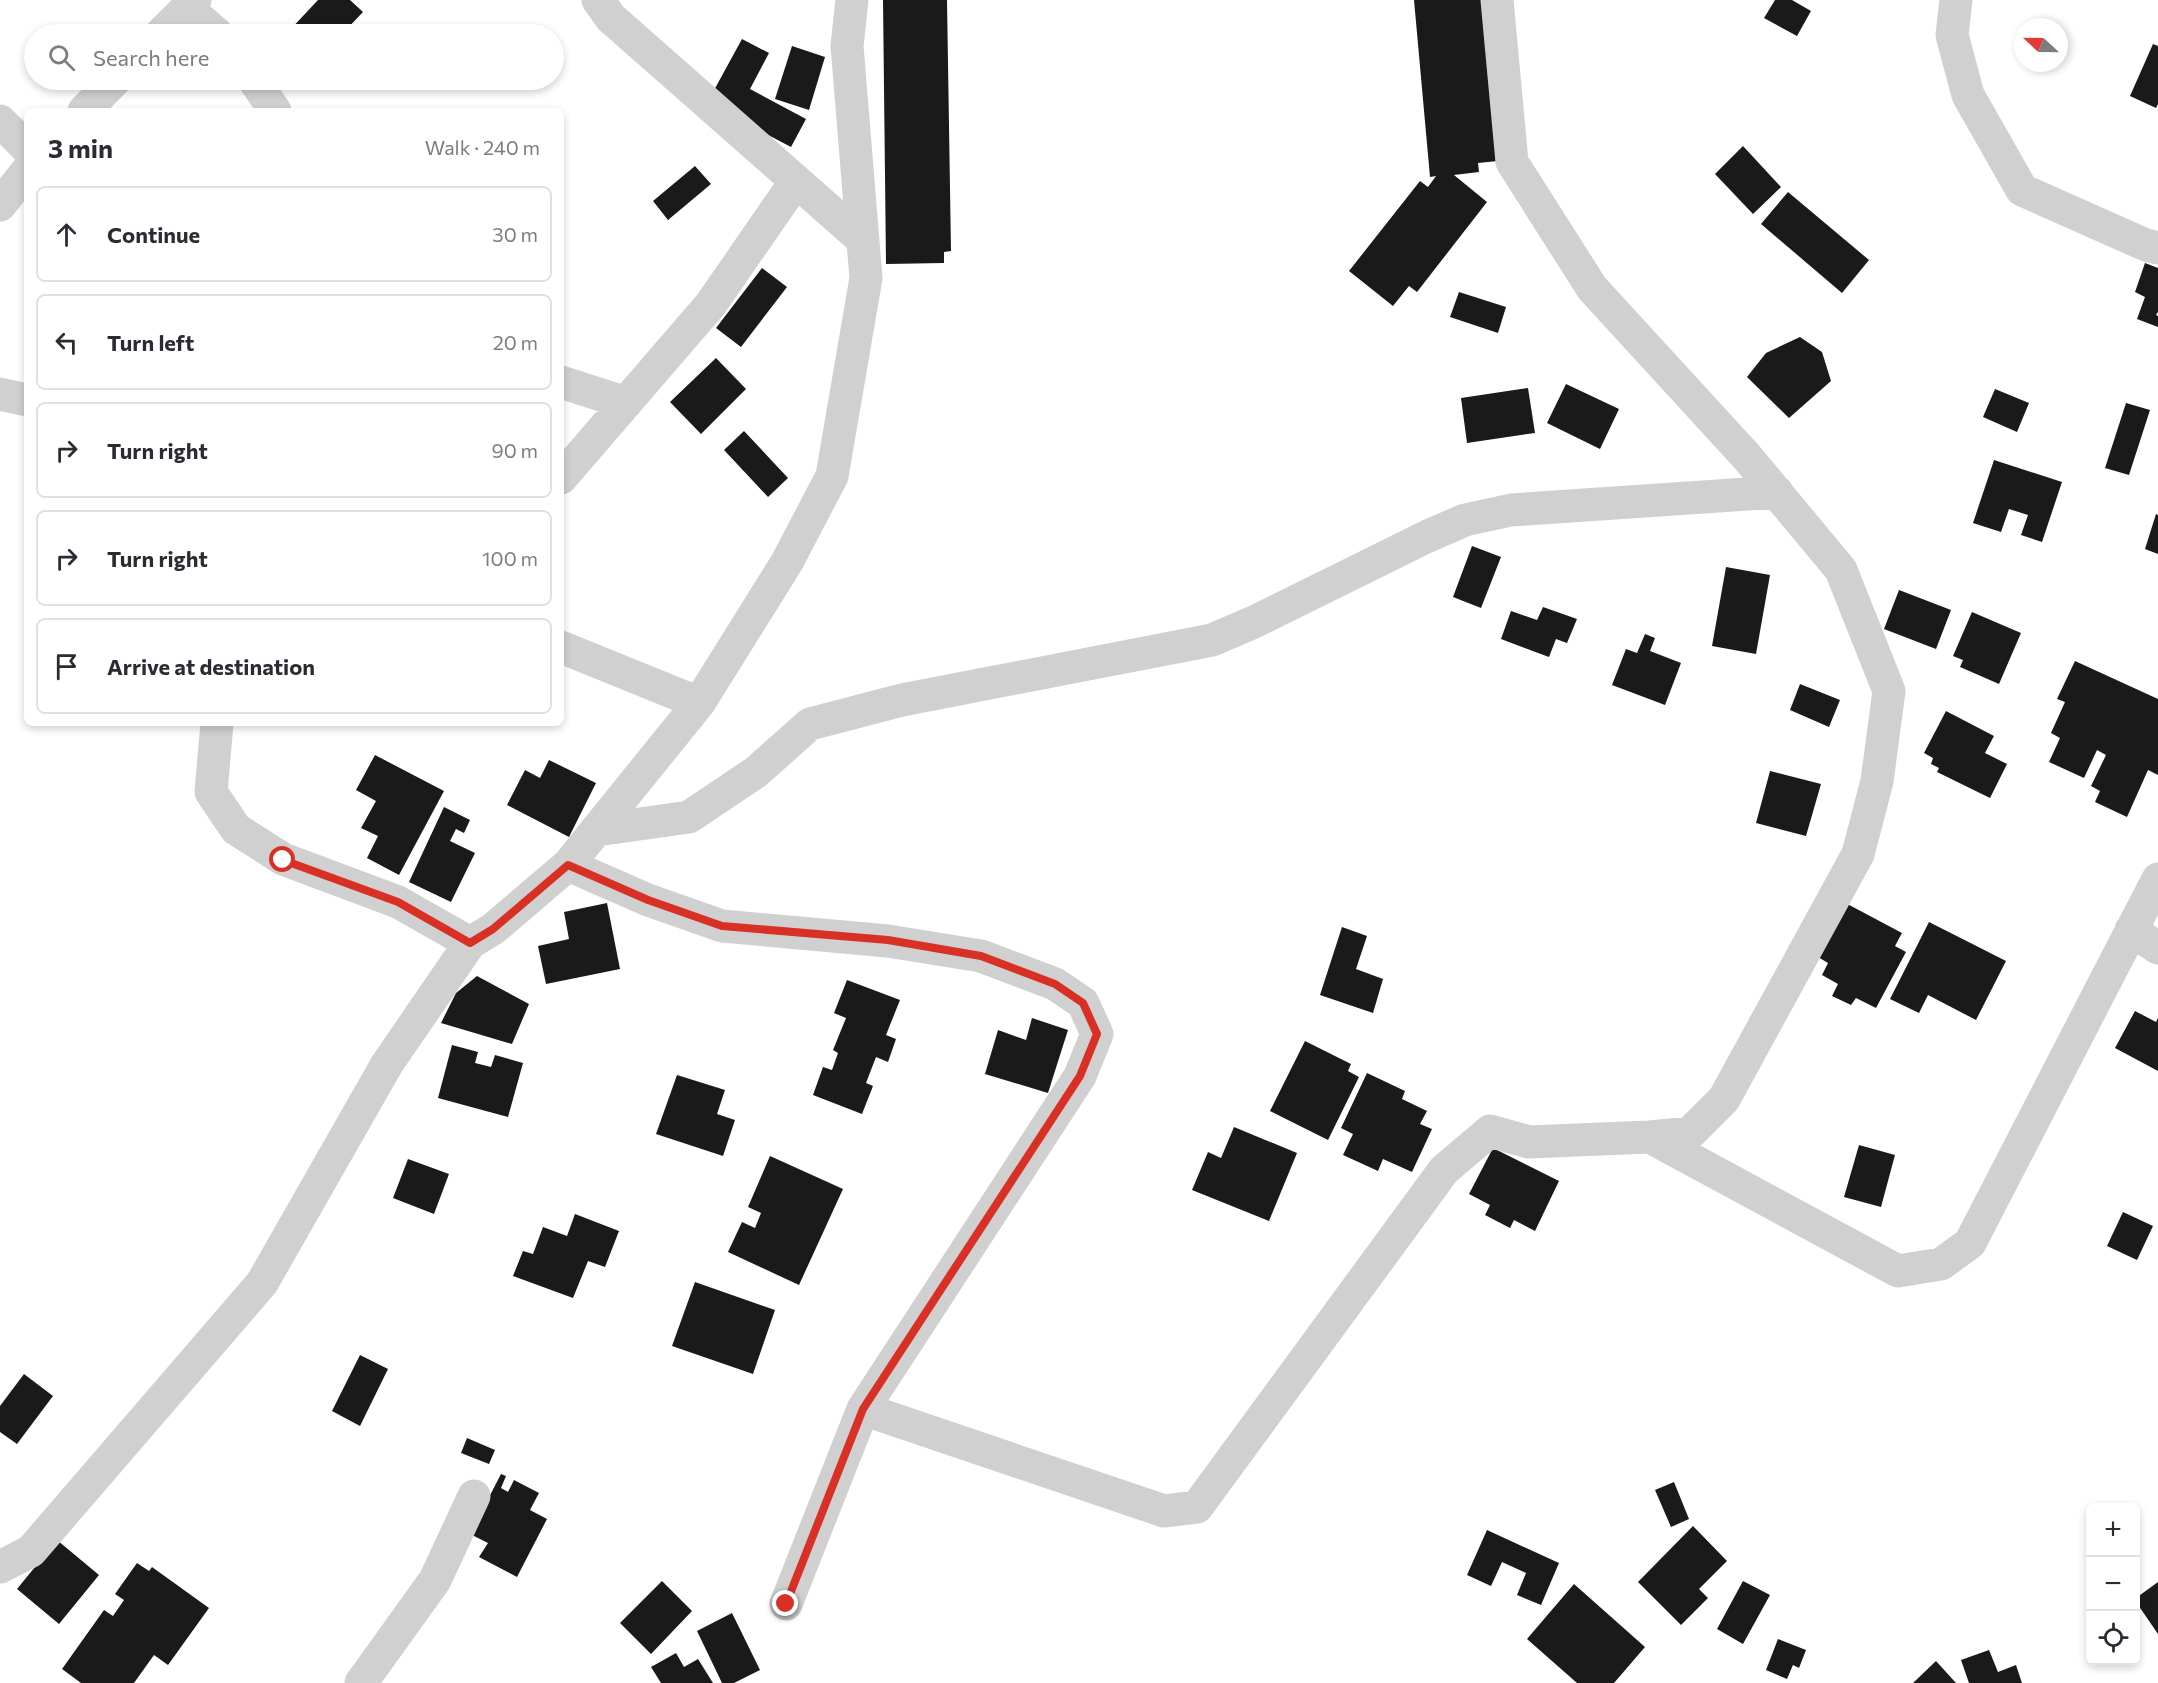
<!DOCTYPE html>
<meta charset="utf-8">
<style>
:root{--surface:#fff;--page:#f2f2f3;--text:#2b2b33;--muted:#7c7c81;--line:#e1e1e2}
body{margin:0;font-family:Commissioner,sans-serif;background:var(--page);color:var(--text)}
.controls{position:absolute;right:18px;bottom:18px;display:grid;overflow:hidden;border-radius:9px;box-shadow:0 3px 9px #0003}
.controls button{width:54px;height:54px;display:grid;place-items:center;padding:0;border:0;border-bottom:2px solid var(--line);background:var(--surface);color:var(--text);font:30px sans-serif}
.compass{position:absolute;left:2014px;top:18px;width:54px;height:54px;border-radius:50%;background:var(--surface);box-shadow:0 3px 9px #0003;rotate:292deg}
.stop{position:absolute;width:18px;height:18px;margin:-14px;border:4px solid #d93025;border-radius:50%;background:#fff}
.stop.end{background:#d93025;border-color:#fff;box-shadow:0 2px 6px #0008}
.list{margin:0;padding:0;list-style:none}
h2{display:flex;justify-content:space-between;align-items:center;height:78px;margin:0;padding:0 24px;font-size:26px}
h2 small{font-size:20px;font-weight:400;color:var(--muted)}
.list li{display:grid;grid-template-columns:39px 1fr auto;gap:18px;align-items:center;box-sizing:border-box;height:96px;margin:0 12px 12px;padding:0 12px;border:2px solid var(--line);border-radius:9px}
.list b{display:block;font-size:22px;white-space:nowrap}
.list em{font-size:20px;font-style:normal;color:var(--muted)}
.icon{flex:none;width:33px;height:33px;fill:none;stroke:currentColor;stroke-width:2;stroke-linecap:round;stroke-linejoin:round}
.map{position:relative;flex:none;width:2158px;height:1683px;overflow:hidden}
.search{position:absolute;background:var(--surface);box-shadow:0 3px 9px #0003;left:24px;top:24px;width:540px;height:66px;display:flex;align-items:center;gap:15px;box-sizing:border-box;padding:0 21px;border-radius:33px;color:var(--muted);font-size:22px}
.panel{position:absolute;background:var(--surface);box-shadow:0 3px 9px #0003;left:24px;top:108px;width:540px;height:618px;border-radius:9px}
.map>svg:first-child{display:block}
</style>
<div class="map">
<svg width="2158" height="1683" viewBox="0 0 2158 1683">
<rect width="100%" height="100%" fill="#fff"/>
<!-- building -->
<path fill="#1a1a1a" d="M318 0H350L363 12 342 34H291L288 32Z
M883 0H947L951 251 944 252V263L886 264Z
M1414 0H1483L1498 161 1478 163 1479 172 1454 175 1487 202 1417 292 1409 286 1393 306 1349 271 1420 181 1428 187 1436 176 1430 177Z
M1775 0H1792L1811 11 1797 36 1764 18Z
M742 39 769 53 750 89 806 119 791 147 707 103Z
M2153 44 2158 46V104L2156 108 2130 96Z
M792 46 825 57 809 110 775 99Z
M1743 146 1781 187 1753 214 1715 174Z
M695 166 711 184 668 220 653 201Z
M1788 192 1869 260 1842 293 1761 224Z
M2145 263 2158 268V312L2156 315 2158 316V327L2137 319 2145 297 2135 292Z
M762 268 787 287 741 347 716 328Z
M1459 292 1506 307 1498 333 1450 317Z
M1800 337 1822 352 1831 381 1789 418 1747 377 1766 353Z
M716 358 746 389 701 434 670 402Z
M1566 384 1619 409 1600 449 1547 423Z
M1528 388 1535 433 1467 443 1461 398Z
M1995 389 2029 403 2017 432 1983 417Z
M2126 403 2150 410 2129 475 2105 468Z
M744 431 788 478 768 497 724 450Z
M1994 460 2062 482 2042 542 2021 535 2028 515 2009 509 2001 532 1973 523Z
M2156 514 2158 515V554L2145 549Z
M1472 546 1501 557 1481 608 1453 597Z
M1726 567 1770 575 1756 654 1712 646Z
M1899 590 1951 610 1936 649 1884 629Z
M1543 607 1577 619 1567 643 1556 639 1549 657 1501 639 1511 611 1537 620Z
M1972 612 2021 633 1999 684 1960 667 1963 660 1953 656Z
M1645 634 1655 638 1650 651 1681 663 1665 705 1612 685 1626 649 1637 653Z
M2075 661 2158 699V775L2148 770 2127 817 2095 802 2100 791 2091 786 2106 755 2097 750 2084 778 2049 762 2060 738 2051 733 2065 702 2057 699Z
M1800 684 1840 700 1829 727 1790 710Z
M1946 711 1994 736 1985 753 2007 764 1990 798 1937 772 1939 768 1931 764 1933 758 1924 753Z
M375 755 444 791 399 875 367 858 378 836 361 828 376 801 356 790Z
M549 760 596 783 569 837 507 805 525 770 540 778Z
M1770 771 1821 784 1806 836 1756 823Z
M444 807 470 820 464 833 456 829 450 841 475 853 451 902 409 882Z
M1838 899 1902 933 1895 946 1906 952 1876 1008 1856 998 1851 1005 1832 996 1838 984 1822 975 1828 963 1818 957Z
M607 903 620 969 546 984 538 946 569 939 564 912Z
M1929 922 2006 961 1976 1020 1928 995 1919 1013 1890 999Z
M1342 927 1367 936 1356 969 1383 979 1373 1013 1320 995Z
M477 976 529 1004 512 1044 441 1023 456 993Z
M847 980 900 1000 886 1035 896 1039 888 1062 876 1057 866 1083 873 1086 862 1114 813 1095 823 1067 832 1070 838 1053 833 1050 846 1018 834 1013Z
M2135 1011 2156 1022 2158 1018V1071L2115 1048Z
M1032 1018 1068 1030 1048 1093 985 1074 998 1030 1026 1040Z
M1305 1041 1351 1064 1348 1071 1359 1077 1328 1140 1270 1111Z
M452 1045 478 1052 475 1063 491 1067 495 1055 523 1063 508 1117 438 1098Z
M1367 1073 1405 1091 1402 1099 1427 1111 1420 1124 1432 1129 1412 1172 1383 1159 1378 1171 1343 1155 1353 1134 1341 1128Z
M677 1075 725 1090 717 1114 735 1120 723 1156 656 1134Z
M1234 1127 1297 1153 1269 1221 1192 1190 1208 1152 1221 1158Z
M1859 1145 1895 1155 1881 1207 1844 1197Z
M1493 1148 1559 1181 1535 1231 1514 1220 1510 1228 1485 1215 1490 1205 1469 1194Z
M770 1156 843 1189 799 1285 728 1252 742 1222 755 1228 761 1213 748 1207Z
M408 1159 449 1174 434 1214 393 1198Z
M2123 1212 2153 1226 2137 1260 2107 1246Z
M575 1214 619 1231 605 1267 588 1261 573 1298 513 1276 523 1251 533 1254 543 1227 567 1236Z
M695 1282 775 1310 753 1374 672 1346Z
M360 1355 388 1369 360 1426 332 1411Z
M24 1374 53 1396 17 1444 0 1432V1406Z
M467 1438 495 1450 489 1464 461 1453Z
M501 1474 506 1476 501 1488 508 1492 514 1480 539 1493 530 1510 547 1519 517 1577 479 1557 488 1543 470 1534Z
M1674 1482 1689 1519 1671 1527 1655 1490Z
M1693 1526 1727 1561 1699 1589 1708 1598 1681 1625 1638 1582Z
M1487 1530 1559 1563 1541 1605 1517 1595 1526 1573 1502 1562 1491 1586 1467 1575Z
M57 1540 99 1575 59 1624 17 1589Z
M137 1563 149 1571 152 1567 209 1608 168 1665 154 1655 134 1683H81L62 1669 104 1610 113 1616 124 1600 115 1594Z
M662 1581 692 1611 651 1654 620 1623Z
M1743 1581 1770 1595 1743 1644 1717 1629Z
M2158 1582V1634L2136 1602V1598Z
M1574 1584 1645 1647 1614 1683H1577L1527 1639Z
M732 1613 760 1670 734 1683H722L697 1631Z
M1778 1639 1806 1650 1799 1668 1793 1665 1787 1679 1766 1670Z
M1989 1650 1998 1672 2016 1665 2022 1683H1969L1961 1660Z
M676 1653 684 1667 698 1659 713 1683H661L651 1667Z
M1936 1661 1956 1683H1913Z"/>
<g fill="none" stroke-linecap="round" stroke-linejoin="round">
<!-- minor -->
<path stroke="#d0d0d0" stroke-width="33" d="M598 0 611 18 863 240
M1956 0 1952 35 1968 95 2022 190 2146 245 2158 248
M187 8 217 34
M161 34 195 0
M254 80 275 111
M84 111 115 80
M0 121 27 148
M0 205 27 171
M561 382 626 403
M0 394 27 400
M561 478 711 304 796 181
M561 647 699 703
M217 723 211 792 236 829 283 859 398 902 470 943
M597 830 689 817 756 772 810 724 902 700 1212 640 1254 622 1428 536 1465 520 1511 510 1777 492
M568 865 648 900 722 926 888 941 981 956 1055 984 1083 1003 1097 1034 1080 1076 863 1409 786 1604
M2131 930 2158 948
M1650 1137 1898 1271 1941 1264 1970 1243 2158 879
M863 1409 1164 1511 1197 1507 1444 1170 1490 1131 1529 1142 1650 1137 1690 1133 1724 1099 1858 854 1877 781 1889 691 1841 570 1747 457 1592 288 1512 162 1497 0
M0 1567 31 1551 262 1283 387 1064 470 943 493 929 568 865 699 703 787 562 832 476 866 278 847 46 852 0
M361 1683 435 1580 474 1496"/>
</g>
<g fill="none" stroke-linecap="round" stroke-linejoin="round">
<!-- route -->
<path stroke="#d93025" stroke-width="8" d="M283 860 398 902 470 943 493 929 568 865 648 900 722 926 888 940 981 956 1055 984 1083 1003 1097 1034 1080 1076 863 1409 786 1604"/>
</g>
</svg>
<div class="controls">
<button>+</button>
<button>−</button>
<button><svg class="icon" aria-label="locate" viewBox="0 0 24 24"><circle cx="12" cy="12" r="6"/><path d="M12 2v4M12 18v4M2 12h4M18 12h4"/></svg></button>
</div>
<svg class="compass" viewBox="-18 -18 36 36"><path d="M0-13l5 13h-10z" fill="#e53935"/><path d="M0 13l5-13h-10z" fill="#7c7c81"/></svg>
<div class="stop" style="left:283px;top:860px"></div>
<div class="stop end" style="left:786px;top:1604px"></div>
<div class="search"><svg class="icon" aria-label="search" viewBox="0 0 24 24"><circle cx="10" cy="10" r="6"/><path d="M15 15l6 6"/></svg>Search here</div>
<section class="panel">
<h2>3 min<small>Walk · 240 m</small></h2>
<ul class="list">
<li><svg class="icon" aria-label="ahead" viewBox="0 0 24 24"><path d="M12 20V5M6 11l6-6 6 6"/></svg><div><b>Continue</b></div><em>30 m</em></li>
<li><svg class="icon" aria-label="left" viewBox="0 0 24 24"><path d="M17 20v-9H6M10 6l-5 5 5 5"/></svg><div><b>Turn left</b></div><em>20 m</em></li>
<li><svg class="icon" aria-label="right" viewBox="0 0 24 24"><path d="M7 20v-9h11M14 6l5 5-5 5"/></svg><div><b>Turn right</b></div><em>90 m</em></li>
<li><svg class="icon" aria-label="right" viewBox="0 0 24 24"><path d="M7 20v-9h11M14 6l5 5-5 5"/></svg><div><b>Turn right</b></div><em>100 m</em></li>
<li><svg class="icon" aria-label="arrive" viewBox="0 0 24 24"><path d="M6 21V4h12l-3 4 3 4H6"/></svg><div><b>Arrive at destination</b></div></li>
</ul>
</section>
</div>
